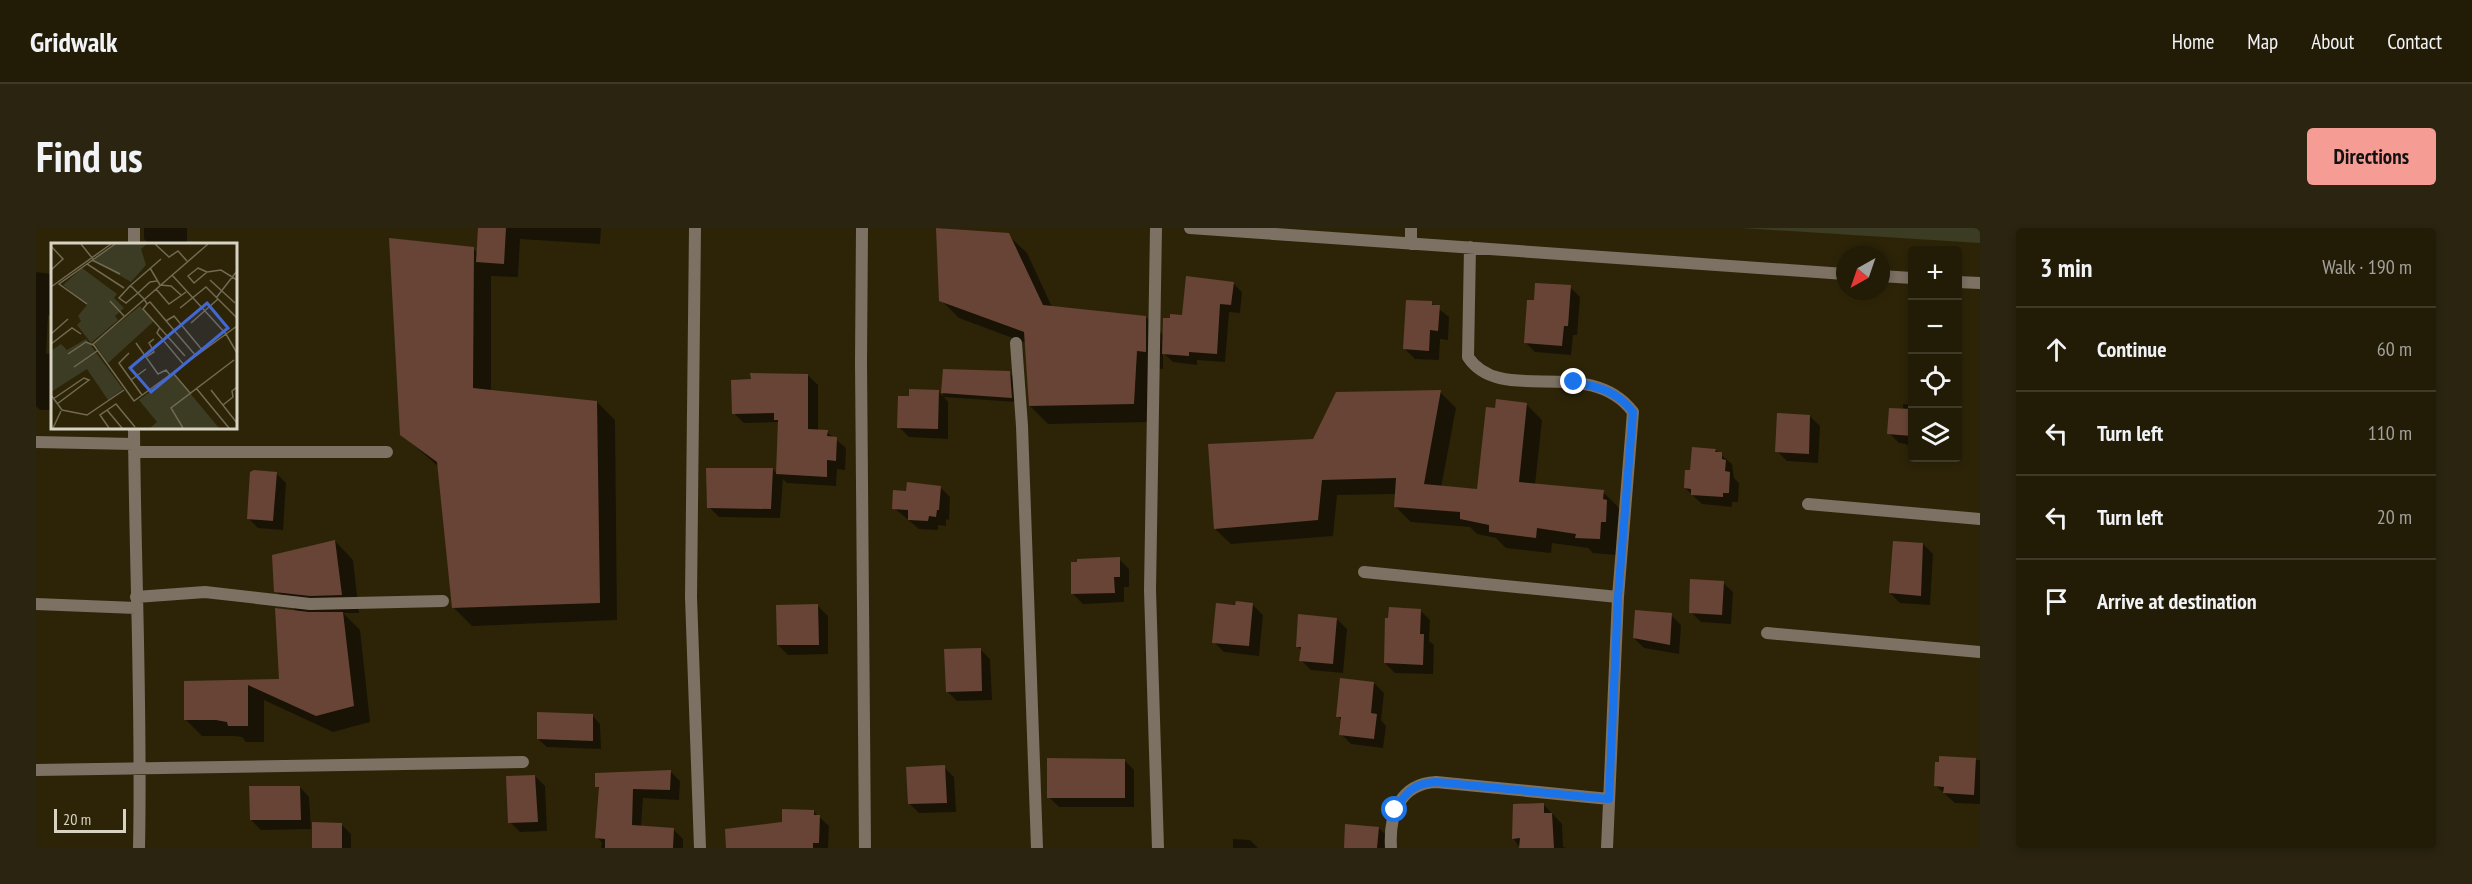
<!DOCTYPE html>
<meta charset="utf-8">
<style>
:root{--surface:#221b06;--page:#2a2410;--text:#f1f3f6;--muted:#a2a19b;--line:#3f3928;--accent:#f59c95}
body{margin:0;font-family:"PT Sans Narrow",sans-serif;background:var(--page);color:var(--text)}
.controls{position:absolute;right:18px;top:18px;display:grid;overflow:hidden;border-radius:6px;box-shadow:0 3px 9px #0003}
.controls button{width:54px;height:54px;display:grid;place-items:center;padding:0;border:0;border-bottom:2px solid var(--line);background:var(--surface);color:var(--text);font:30px sans-serif}
.compass{position:absolute;left:1800px;top:18px;width:54px;height:54px;border-radius:50%;background:var(--surface);box-shadow:0 3px 9px #0003;rotate:220deg}
.scale{position:absolute;left:18px;bottom:15px;width:72px;box-sizing:border-box;padding-left:6px;border:3px solid #d7d2c2;border-top:0;font-size:16px;line-height:21px;white-space:nowrap;color:#d7d2c2;-webkit-text-stroke:4px #2d2408;paint-order:stroke}
.stop{position:absolute;width:18px;height:18px;margin:-14px;border:4px solid #1a73e8;border-radius:50%;background:#fff}
.stop.end{background:#1a73e8;border-color:#fff;box-shadow:0 2px 6px #0008}
.list{margin:0;padding:0;list-style:none}
h2{display:flex;justify-content:space-between;align-items:center;height:78px;margin:0;padding:0 24px;font-size:26px}
h2 small{font-size:20px;font-weight:400;color:var(--muted)}
.list li{display:grid;grid-template-columns:39px 1fr auto;gap:18px;align-items:center;box-sizing:border-box;height:84px;padding:0 24px;border-top:2px solid var(--line)}
.list b{display:block;font-size:22px;white-space:nowrap}
.list em{font-size:20px;font-style:normal;color:var(--muted)}
.icon{flex:none;width:33px;height:33px;fill:none;stroke:currentColor;stroke-width:2;stroke-linecap:round;stroke-linejoin:round}
.map{position:relative;flex:none;width:1944px;height:620px;overflow:hidden;border-radius:6px}
header{display:flex;align-items:center;gap:36px;box-sizing:border-box;height:84px;padding:0 30px;background:var(--surface);border-bottom:2px solid var(--line)}
header strong{font-size:28px}
nav{display:flex;gap:33px;margin-inline-start:auto;font-size:21px}
.intro{display:flex;align-items:center;justify-content:space-between;box-sizing:border-box;height:144px;padding:0 36px}
h1{margin:0;font-size:42px}
.button{padding:15px 27px;border-radius:6px;background:var(--accent);color:#111;font-size:21px;font-weight:700}
main{display:flex;gap:36px;padding:0 36px}
aside{flex:1;background:var(--surface);border-radius:6px;box-shadow:0 3px 9px #0003}
.map>svg:first-child{display:block}
</style>
<header>
<strong>Gridwalk</strong>
<nav><a>Home</a><a>Map</a><a>About</a><a>Contact</a></nav>
</header>
<div class="intro"><h1>Find us</h1><a class="button">Directions</a></div>
<main>
<div class="map">
<svg width="1944" height="620" viewBox="0 0 1944 620">
<rect width="100%" height="100%" fill="#2d2408"/>
<!-- green -->
<path fill="#3b3c23" d="M1705 0H1944V15Z"/>
<!-- shadow -->
<path fill="#0007" d="M108 0H151V16H114L108 11Z
M443 0H565L564 16 484 11 482 49 455 48V164L561 174 579 192 581 392 436 398 418 380 403 239 366 207 437 21 442 25Z
M901 0 972 7 991 25 1016 79 1110 89 1128 108 1147 89 1197 55 1206 64 1204 85 1193 84 1189 134 1161 132V137L1137 134 1127 125V141L1118 140 1115 194 1012 196 994 178 990 115 923 90 905 72Z
M0 44 16 46V88L12 87 10 126 16 125V182H4L0 178Z
M1534 59 1544 69 1541 107H1537L1535 127 1499 124 1489 114 1499 74Z
M1395 75 1413 89 1412 112 1404 111 1403 132 1379 131 1369 121Z
M908 142 973 145 978 149 980 174 908 169 912 174V211L873 209 863 199 875 170 902 164 907 168Z
M772 147 782 157V203L791 204 810 220 809 242 801 241 800 258 751 255 747 251 744 290 683 289 673 279 737 241 741 246 743 194 708 195 698 185Z
M1404 164 1420 180 1405 260 1443 263 1461 182 1490 176 1506 192 1499 257 1567 264 1583 280V285L1587 289 1580 327 1557 325 1552 320 1516 315 1515 325 1470 320 1460 310 1441 306 1434 299 1375 294 1359 278 1360 266 1301 267 1297 308 1195 316 1179 301 1278 213Z
M1867 176 1876 177V221L1870 216 1863 215 1853 205 1867 182Z
M1774 188 1784 198 1782 235 1751 233 1741 223Z
M1679 222 1696 236 1698 250 1703 255 1702 274H1696V279L1666 276 1649 260 1656 243Z
M240 245 250 255 247 302 222 300 212 290Z
M904 259 914 269 913 292 910 291V298L902 297V302L883 301 858 280Z
M299 313 317 332 323 385H307L324 402 334 494 297 504 228 472V514H210L206 509 198 508H166L149 491V454L245 453 261 384 240 363Z
M1887 316 1897 326 1894 377 1864 375 1854 365Z
M1083 331 1093 341V359H1088V374L1047 376 1037 366Z
M1687 355 1697 364 1695 396 1665 394 1655 384Z
M1181 376 1217 377 1227 387 1223 428 1188 424 1178 414Z
M782 378 792 388V426L752 427 742 417Z
M1384 382 1394 392 1393 413 1398 417 1397 446 1359 445 1349 435 1354 392Z
M1635 387 1645 397 1643 426 1608 420 1598 410Z
M1301 391 1311 401 1307 445 1275 442 1265 432 1266 423 1261 418Z
M944 421 954 431 956 472 921 473 911 463Z
M1338 455 1348 465 1345 492 1350 498 1347 520 1315 516 1305 506 1306 493 1302 488Z
M556 487 564 496 565 521 511 519 502 511Z
M1905 530 1944 532V576L1919 575 1899 557Z
M1088 532 1098 542V579H1023L1013 569Z
M908 539 918 549 920 584 883 585 873 575Z
M634 543 644 553 643 572 607 570 605 599 637 601 647 611V620H565L566 615 561 609 564 561 561 558Z
M499 548 509 558 511 603 484 604 474 594Z
M264 559 273 569 275 601 225 602 215 592Z
M1507 576 1526 596 1527 619 1531 620H1484L1477 610Z
M777 583 793 598 792 620H691L690 602 748 596Z
M278 596H305L315 606V620H277Z
M1311 598 1343 600 1353 610 1354 620H1309Z
M1197 611 1214 612 1222 620H1197Z"/>
<!-- building -->
<path fill="#684436" d="M442 0H470L468 36 440 34Z
M900 0 973 5 1007 77 1110 88V124L1101 123 1098 176 993 178 988 104 903 73Z
M353 10 438 19 437 160 561 173 564 375 416 380 401 234 364 207Z
M1150 48 1198 54 1195 77 1184 76 1181 126 1153 124V128L1126 126 1127 90H1134V86L1146 87Z
M1499 55 1535 57 1532 98H1528L1526 118 1488 115 1491 72H1498Z
M1370 72 1396 73V77H1404L1402 103 1394 102 1393 123 1367 121Z
M907 141 974 143 976 170 905 165Z
M714 145 772 146V201L792 202 791 208 801 209 800 233 791 232V249L740 246 742 192H738V185L696 186 695 152 715 151Z
M873 161 903 162 902 201 861 200 862 168H873Z
M1405 162 1388 256 1441 261 1450 179 1459 180 1460 171 1491 175 1483 254 1568 262 1567 271 1571 272 1570 294H1565L1564 311 1539 310 1540 306 1501 300 1500 310 1453 304V297L1424 291V284L1358 279 1360 250 1286 252 1282 292 1178 301 1172 216 1277 211 1300 164Z
M1853 180 1876 181V208L1851 206Z
M1741 185 1774 187 1773 226 1739 224Z
M1656 219 1680 221 1679 224H1686V231L1690 232 1689 243 1694 244 1693 265H1687V269L1655 267V261L1648 260 1649 242H1654Z
M670 240H737L735 281 671 280Z
M218 242 241 244 237 293 211 291 214 244Z
M871 254 905 258 903 282H901L900 289 893 288 892 293 872 292V282L856 281 857 262 870 263Z
M299 312 306 367 274 368 238 364 236 327Z
M1857 313 1887 315 1885 368 1853 365Z
M1084 329V349H1078L1079 365 1035 366V334H1041V331Z
M1654 351 1688 353 1686 387 1653 385Z
M1200 373 1217 375 1213 418 1176 415 1180 375 1199 377Z
M782 376 783 417H741L740 377Z
M1353 379 1385 381 1384 406H1388L1387 437 1348 435 1349 390H1352Z
M239 380 273 384H307L318 478 280 488 212 457V498H192L191 494 180 492H148V453L243 451Z
M1599 382 1636 385 1634 417 1597 410Z
M1262 386 1301 390 1297 436 1263 433 1265 419H1260Z
M945 420 946 463 910 464 908 421Z
M1304 450 1338 454 1335 485 1341 486 1338 511 1303 507 1305 489H1300Z
M501 484 557 486V513L501 511Z
M1903 528 1940 530 1938 567 1907 565 1908 559 1898 558 1899 534H1903Z
M1011 530 1089 531V570H1011Z
M909 537 911 575 872 576 870 539Z
M635 542 634 562 597 561 596 597 638 600 637 620H569V611L559 610 563 559H559V545Z
M499 547 502 594 472 595 470 548Z
M213 558H264L265 592H214Z
M1508 575V585H1516L1518 620H1483L1484 610 1476 611 1477 576Z
M746 581 778 582V587H784L783 615H777V620H690L689 601 746 594Z
M276 594 306 595V620H276Z
M1309 596 1343 599 1341 620H1308Z"/>
<g fill="none" stroke-linecap="round" stroke-linejoin="round">
<!-- minor -->
<path stroke="#7c7163" stroke-width="12" d="M98 0V16
M659 0 655 369 664 620
M826 0 825 134 829 620
M1120 0 1114 362 1122 620
M1154 0 1809 46
M1375 0V16
M1434 19 1432 129C1465 179 1553 126 1597 184L1582 369 1571 620
M1845 48 1876 50
M1922 54 1944 55
M980 115 986 198 1001 620
M98 200C99 340 106 480 103 620
M0 214 98 216
M98 224H351
M1772 276 1944 291
M1328 344 1582 369
M100 369 169 364 274 376 407 373
M0 376 100 380
M1731 405 1944 424
M0 542 487 534
M1355 620C1353 587 1363 556 1400 554L1573 571"/>
</g>
<g fill="none" stroke-linecap="round" stroke-linejoin="round">
<!-- route -->
<path stroke="#1a73e8" stroke-width="8" d="M1359 582C1370 564 1378 555 1400 554L1573 571 1582 369 1597 184C1581 163 1563 159 1538 154"/>
</g>
<!-- overview -->
<g transform="translate(15 15)">
<rect width="186" height="186" fill="#2d2408"/>
<path d="M64 1H96L90 6 95 22 80 39 42 17ZM31 25 66 51 63 55 73 65 64 73 67 77 40 100 26 82 30 78 27 73 36 62 12 42ZM89 63 103 78 57 120 43 100ZM35 96 72 146 57 157 36 126 0 149V108L10 101 16 107ZM123 131 168 185H99L106 179 88 157Z" fill="#3b3c23"/>
<path fill="none" stroke="#716a52" stroke-width="1.5" d="M30 1 42 16M64 1 36 21 73 45M104 1 118 14 127 8 136 18M157 1 42 101 83 158 186 83M0 3 12 16 0 27M41 17 69 31M36 21 8 41 36 61M99 25 109 42 120 43 130 52M147 25 156 29 143 40 137 33ZM156 29 170 27 186 37M121 32 175 91 186 110M159 37 184 60M106 38 99 39 87 50 75 60 68 55 79 43 81 44 93 56 96 61 99 59 145 113M79 43 110 16M0 44 60 1M105 46 118 61 135 49M165 55 186 28M59 58 73 73M96 61 92 66 134 113M129 65 155 44 186 75M115 78 123 73 152 108M140 80 167 56M109 84 106 90 133 122M0 91 17 76M85 100 107 131 115 127 119 132M0 101 21 85 30 91M78 110 68 120 91 152M17 111 35 99 42 102M95 114 103 109 98 100 103 96M23 124 46 108M122 130 140 151M80 137 95 126M145 145 178 185M160 147 186 180M0 152 11 167 36 172 73 147M2 156 33 135 38 137 6 161M172 162 182 154 181 148 186 144M56 167 71 185M2 185 10 168M58 185 49 172 65 161 84 184M132 185 120 165 183 117"/>
<path fill="#4268d4" fill-opacity="0.15" stroke="#4268d4" stroke-width="3" d="M156 60 177 85 100 149 79 125Z"/>
<rect width="186" height="186" fill="none" stroke="#d7d2c2" stroke-width="3"/>
</g>
</svg>
<div class="controls">
<button>+</button>
<button>−</button>
<button><svg class="icon" aria-label="locate" viewBox="0 0 24 24"><circle cx="12" cy="12" r="6"/><path d="M12 2v4M12 18v4M2 12h4M18 12h4"/></svg></button>
<button><svg class="icon" aria-label="layers" viewBox="0 0 24 24"><path d="M12 4l9 5-9 5-9-5zM3 14l9 5 9-5"/></svg></button>
</div>
<svg class="compass" viewBox="-18 -18 36 36"><path d="M0-13l5 13h-10z" fill="#e53935"/><path d="M0 13l5-13h-10z" fill="#a2a19b"/></svg>
<div class="scale">20 m</div>
<div class="stop" style="left:1359px;top:582px"></div>
<div class="stop end" style="left:1538px;top:154px"></div>
</div>
<aside>
<h2>3 min<small>Walk · 190 m</small></h2>
<ul class="list">
<li><svg class="icon" aria-label="ahead" viewBox="0 0 24 24"><path d="M12 20V5M6 11l6-6 6 6"/></svg><div><b>Continue</b></div><em>60 m</em></li>
<li><svg class="icon" aria-label="left" viewBox="0 0 24 24"><path d="M17 20v-9H6M10 6l-5 5 5 5"/></svg><div><b>Turn left</b></div><em>110 m</em></li>
<li><svg class="icon" aria-label="left" viewBox="0 0 24 24"><path d="M17 20v-9H6M10 6l-5 5 5 5"/></svg><div><b>Turn left</b></div><em>20 m</em></li>
<li><svg class="icon" aria-label="arrive" viewBox="0 0 24 24"><path d="M6 21V4h12l-3 4 3 4H6"/></svg><div><b>Arrive at destination</b></div></li>
</ul>
</aside>
</main>
